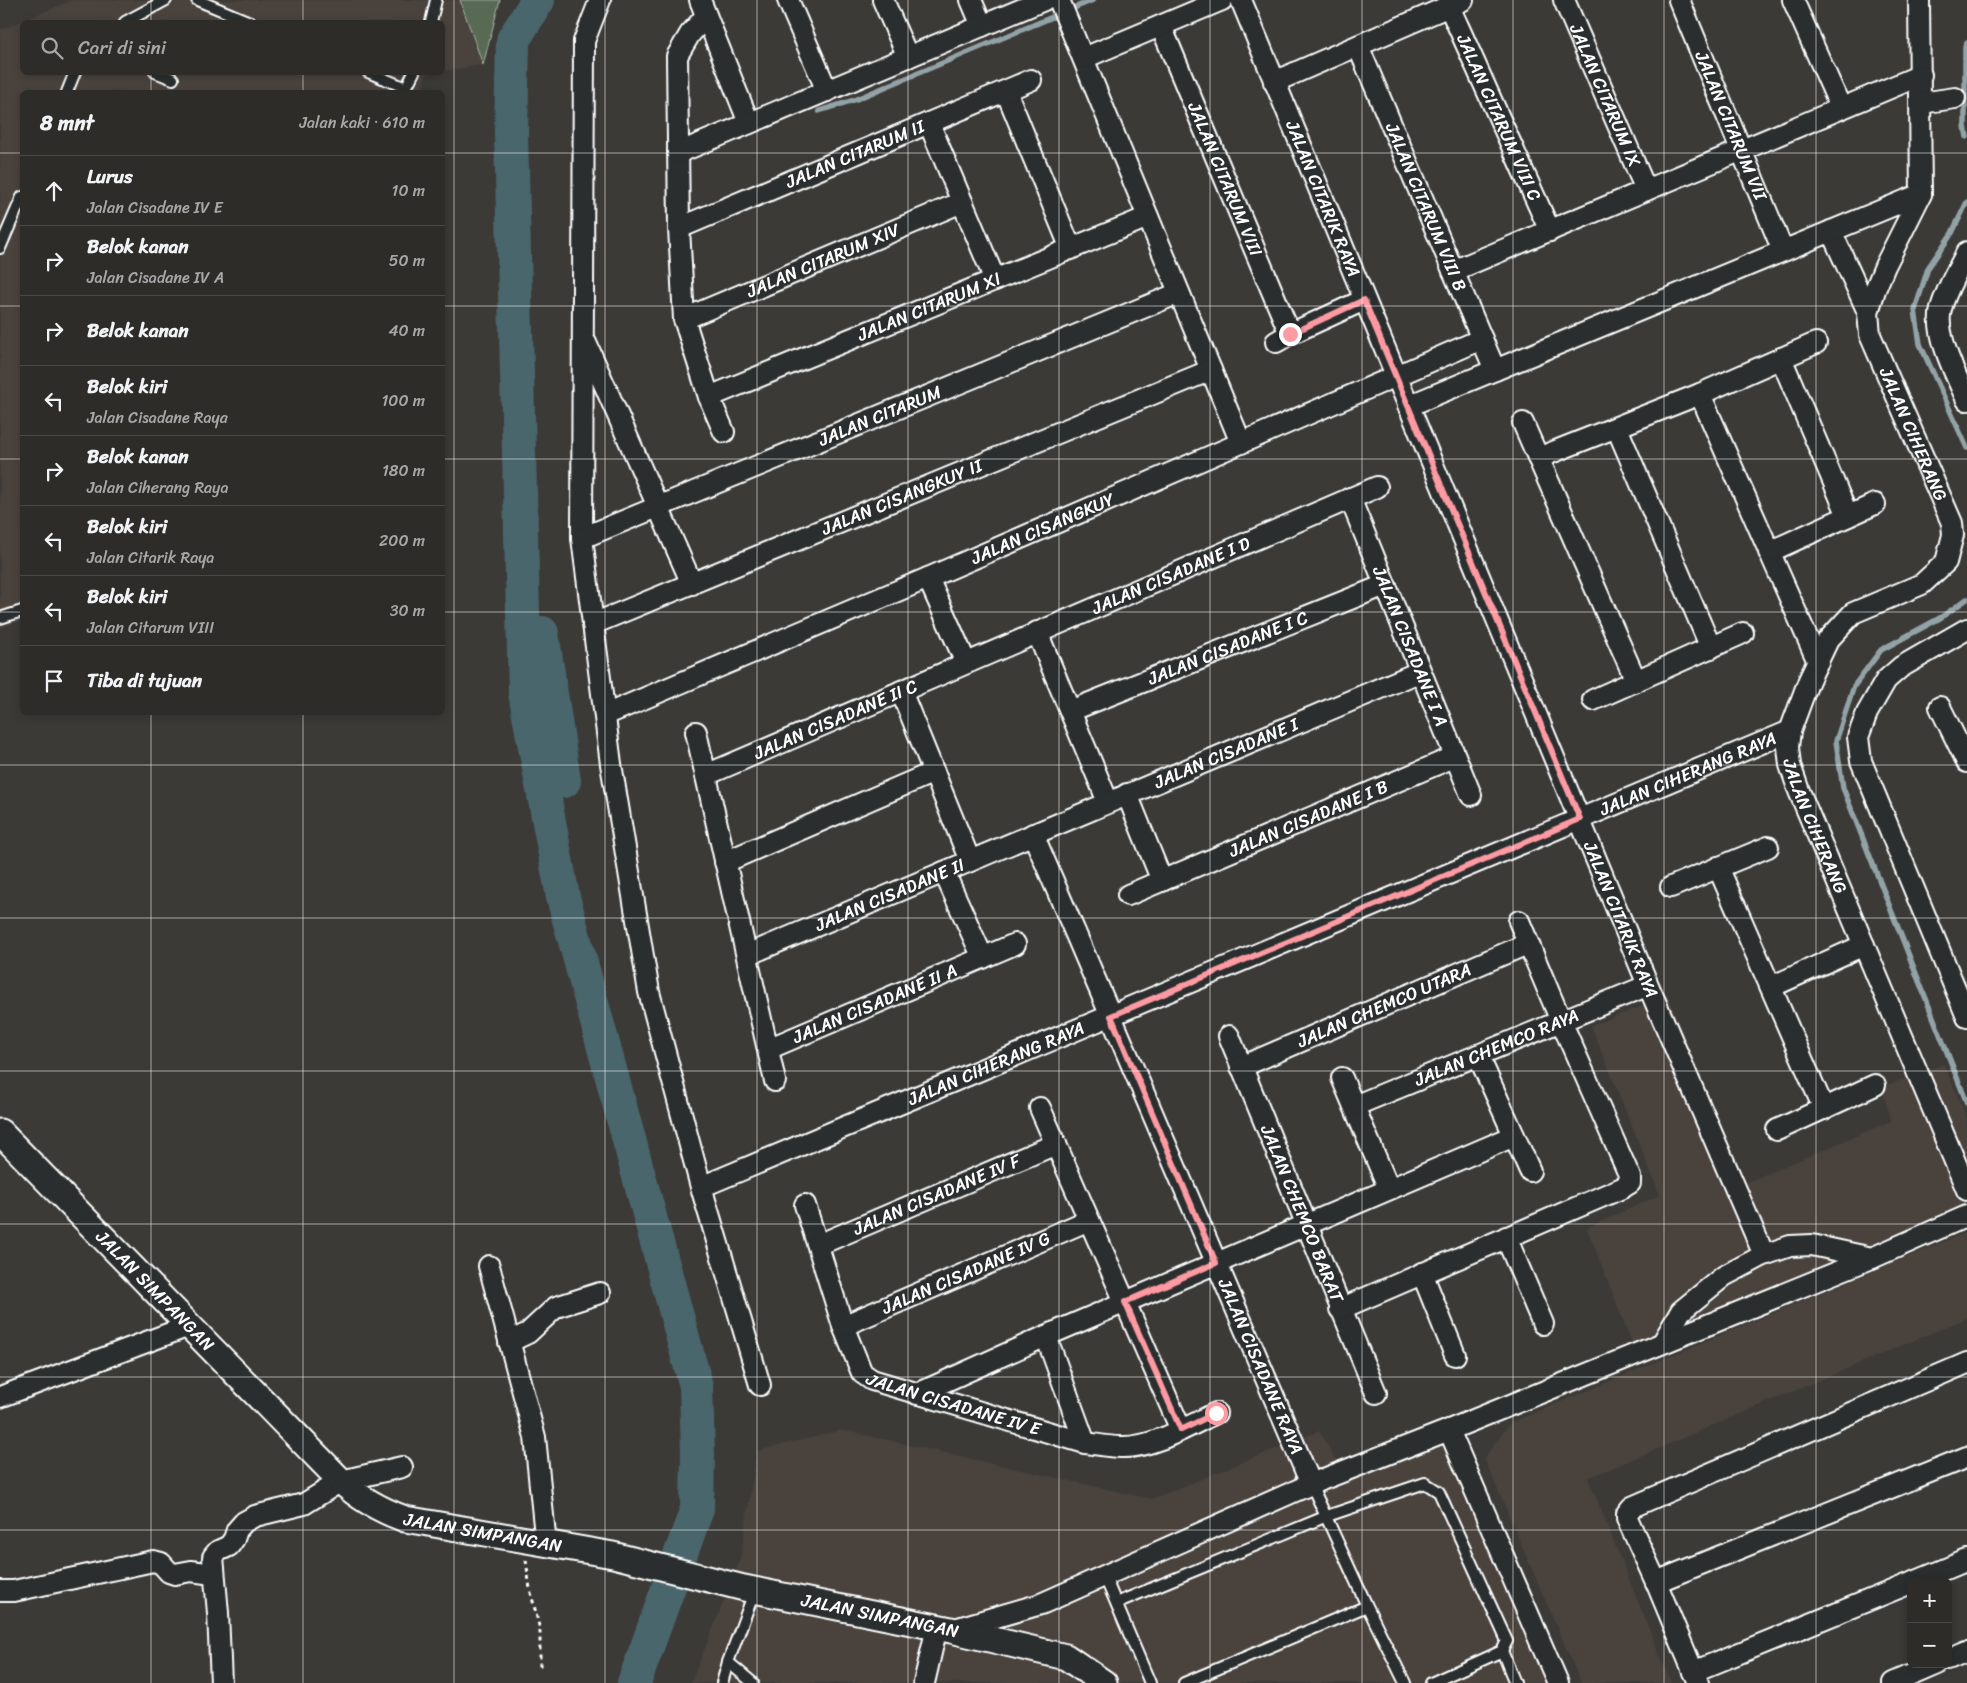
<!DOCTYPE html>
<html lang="id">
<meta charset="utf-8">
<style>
:root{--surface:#2d2c29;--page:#353431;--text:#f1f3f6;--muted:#a7a7a8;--line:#484846}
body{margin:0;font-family:Sriracha,sans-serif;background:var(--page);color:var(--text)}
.controls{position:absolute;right:15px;bottom:15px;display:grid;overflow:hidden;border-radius:8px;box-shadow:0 2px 8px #0003}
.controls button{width:45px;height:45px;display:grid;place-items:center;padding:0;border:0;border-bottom:1px solid var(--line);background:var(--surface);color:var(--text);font:25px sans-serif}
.stop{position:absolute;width:15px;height:15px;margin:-11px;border:4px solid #ff9aa2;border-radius:50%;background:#fff}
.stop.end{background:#ff9aa2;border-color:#fff;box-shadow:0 1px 5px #0008}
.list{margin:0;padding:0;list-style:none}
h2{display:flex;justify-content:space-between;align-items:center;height:65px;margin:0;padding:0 20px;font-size:21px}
h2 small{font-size:16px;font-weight:400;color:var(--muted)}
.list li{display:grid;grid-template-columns:32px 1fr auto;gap:15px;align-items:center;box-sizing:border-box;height:70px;padding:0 20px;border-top:1px solid var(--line)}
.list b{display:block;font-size:19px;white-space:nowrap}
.list p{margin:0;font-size:16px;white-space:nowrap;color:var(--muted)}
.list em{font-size:16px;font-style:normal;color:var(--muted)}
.icon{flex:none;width:28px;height:28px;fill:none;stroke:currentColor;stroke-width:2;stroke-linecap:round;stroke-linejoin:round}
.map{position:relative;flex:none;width:1967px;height:1683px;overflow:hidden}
.search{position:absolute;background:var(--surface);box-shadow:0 2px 8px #0003;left:20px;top:20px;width:425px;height:55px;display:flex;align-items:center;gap:12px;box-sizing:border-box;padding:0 18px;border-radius:8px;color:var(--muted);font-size:19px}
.panel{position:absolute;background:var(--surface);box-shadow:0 2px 8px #0003;left:20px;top:90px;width:425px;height:625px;border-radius:8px}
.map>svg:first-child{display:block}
</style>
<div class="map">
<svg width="1967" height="1683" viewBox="0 0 1967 1683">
<rect width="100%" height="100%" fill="#3c3a37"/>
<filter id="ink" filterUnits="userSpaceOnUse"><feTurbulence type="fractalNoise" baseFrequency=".02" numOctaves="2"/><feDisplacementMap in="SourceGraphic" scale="10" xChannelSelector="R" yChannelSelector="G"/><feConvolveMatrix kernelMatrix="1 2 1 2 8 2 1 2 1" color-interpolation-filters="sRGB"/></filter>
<g filter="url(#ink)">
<!-- built -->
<path fill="#49433d" d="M73 0H460L483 65 443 71 442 22H22V72L433 73 427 74 420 92H22V620L0 628V30Z
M1668 996 1745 1183 1891 1121 1882 1087 1944 1064 1967 1119V1208L1634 1348 1587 1228 1660 1195 1591 1026Z
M1967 1232V1318L1588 1478 1671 1683H1581L1484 1458 1510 1423Z
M1442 1425 1551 1683H691L740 1560 757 1451 842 1430 1152 1499 1319 1431 1338 1464Z"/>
<!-- green -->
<path fill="#596a53" stroke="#acb4a9" d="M460 0H500L483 65Z"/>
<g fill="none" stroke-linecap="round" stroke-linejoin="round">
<!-- stream -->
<path stroke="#92a3a7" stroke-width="5.5" d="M1967 43 1965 47V126L1967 137
M819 111 854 100 1093 0
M1967 202 1952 233 1928 268 1915 310 1920 344 1967 448
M1967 599 1940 618 1881 650 1854 686 1836 741 1843 788 1967 1103"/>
<!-- river -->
<path stroke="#49666c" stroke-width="34" d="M538 0 513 40 511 133 525 693 563 897 696 1386 698 1455 697 1509 634 1683
M542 633 564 781"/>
<defs>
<path id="service" d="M197 0 250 22
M125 22 166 0
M431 22 436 0
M155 72 173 79
M368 72 406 88
M67 92 75 72
M404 92 414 72
M0 248 22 197
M0 618 22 611
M1311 1484 1367 1606 1405 1683
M1104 1575 1116 1603 1327 1516 1425 1483 1439 1492 1507 1641 1502 1651 1431 1683
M1116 1603 1150 1683
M1502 1651 1515 1683
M728 1662 753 1683
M722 1683 728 1662 755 1590
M1184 1683 1367 1606"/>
<g id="minor">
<path d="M600 0 584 41 582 538 611 764 649 992 701 1187 760 1385"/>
<path d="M700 0 749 123"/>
<path d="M788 0 827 91"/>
<path d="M883 0 908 57"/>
<path d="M971 0 982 26"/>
<path d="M1059 0 1241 443"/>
<path id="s1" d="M1241 0 1648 985 1764 1255"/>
<path id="s2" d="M1564 0 1646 190"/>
<path id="s3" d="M1679 0 1783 251"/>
<path d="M1793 0 1841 108"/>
<path id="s4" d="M1919 0 1921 194 1885 266 1875 290 1868 312 1870 335 1952 523 1953 535 1946 562 1922 584 1853 613 1828 640 1809 680 1790 731 1788 747 1790 765 1799 791 1967 1190"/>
<path id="s5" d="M1449 6 1550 231"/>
<path d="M706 16 690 34 677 56 679 228 684 319 709 397 724 432"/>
<path id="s6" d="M1161 26 1290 334"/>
<path id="s7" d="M1358 46 1495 370"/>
<path d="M1084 58 1222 0"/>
<path d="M1274 82 1463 0"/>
<path d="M1006 91 1071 249"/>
<path d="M1921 103 1955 98"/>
<path d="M929 123 995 280"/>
<path d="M678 153 1044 0"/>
<path id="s8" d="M679 228 1031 80"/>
<path d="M1831 231 1868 312"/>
<path d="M1967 252C1958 270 1946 289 1941 309 1934 334 1957 377 1967 400"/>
<path d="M1453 271 1921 75"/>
<path id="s9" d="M684 319 962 202"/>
<path d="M1276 342 1290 334 1364 300"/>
<path d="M586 343 692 584"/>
<path d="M1781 358 1848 516"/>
<path d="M1700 394 1818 662"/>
<path id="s10" d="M709 397 1148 217"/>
<path d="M1408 406 1921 194"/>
<path d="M1523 423 1636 681"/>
<path d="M1617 428 1711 648"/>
<path d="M1538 458 1700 394 1816 343"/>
<path id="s11" d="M1350 498 1471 795"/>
<path id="s12" d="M582 538 1179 293"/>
<path d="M1769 552 1875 504"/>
<path d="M928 578 966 663"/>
<path id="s13" d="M593 624 1211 370"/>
<path d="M1967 629 1901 667 1886 680 1867 713 1858 737 1861 761 1967 1017"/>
<path d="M1037 632 1108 802"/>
<path d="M901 691 970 861"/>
<path d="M1593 700 1743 633"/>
<path d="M1940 707 1967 762"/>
<path id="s14" d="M1070 711 1385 585"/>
<path id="s15" d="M605 715 928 578 1482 339"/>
<path d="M696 732 775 1081"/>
<path id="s16" d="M706 775 1377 487"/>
<path d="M1127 794 1162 881"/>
<path id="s17" d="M1033 834 1311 1484"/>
<path d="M725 862 934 772"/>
<path d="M1718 867 1824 1109"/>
<path d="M944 872 983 958"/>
<path d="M1671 887 1768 847"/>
<path id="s18" d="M1128 895 1454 757"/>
<path id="s19" d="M747 955 1419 672"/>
<path d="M1771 987 1864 945"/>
<path id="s20" d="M1229 1036 1376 1393"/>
<path id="s21" d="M768 1049 1015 944"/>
<path d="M1478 1055 1530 1171"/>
<path id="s22" d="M1241 1067 1527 944"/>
<path d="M1342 1078 1389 1189"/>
<path id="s23" d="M1354 1106 1639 989"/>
<path d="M1040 1108 1181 1430"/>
<path d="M1777 1130 1875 1085"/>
<path id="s24" d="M701 1187 1790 731"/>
<path id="s25" d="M805 1205 843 1326 862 1373 872 1380 1085 1443C1096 1444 1108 1447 1120 1447 1150 1449 1189 1426 1216 1413"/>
<path d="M1506 1237 1543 1324"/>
<path id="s26" d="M818 1245 1056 1144"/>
<path d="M489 1266 535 1437 546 1545"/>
<path d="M1422 1273 1455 1355"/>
<path d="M1340 1309 1622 1188 1630 1183V1177L1561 1021 1519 921"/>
<path id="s27" d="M843 1326 1089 1220"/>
<path d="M1046 1336 1085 1443"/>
<path d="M509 1342 528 1333 556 1307 600 1293"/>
<path d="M1663 1342 1681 1311 1724 1276 1764 1255 1790 1246 1812 1245 1872 1258"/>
<path d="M917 1394 1046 1336 1514 1136"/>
<path d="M0 1397 189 1326"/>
<path d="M1449 1430 1558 1683"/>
<path d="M1656 1582 1967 1457"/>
<path d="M1914 1582 1967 1560"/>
<path d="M0 1591H14L153 1561 161 1563 169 1572 175 1574 191 1571 213 1574"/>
<path d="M951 1630 1041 1604 1311 1484 1449 1430 1872 1258 1967 1216"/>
<path d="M1948 1660 1967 1652"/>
<path d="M1693 1672 1911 1583"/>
<path d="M221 1683 218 1613 213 1557 218 1551 229 1546 234 1539 237 1530 244 1522 255 1516 304 1504 341 1481 402 1467"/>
<path d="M924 1683 937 1627"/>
<path d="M1698 1683 1656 1582 1627 1518V1513L1632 1507 1967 1363"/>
<path d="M1893 1683 1937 1664"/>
</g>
<g id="tertiary">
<path id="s28" d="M0 1132 341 1481C360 1499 380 1510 405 1519L613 1555 744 1588 951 1630 1066 1657 1104 1683"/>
</g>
</defs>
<!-- service casing -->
<use href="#service" stroke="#fff" stroke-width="14"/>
<!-- minor casing -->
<use href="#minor" stroke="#fff" stroke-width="24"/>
<!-- tertiary casing -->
<use href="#tertiary" stroke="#fff" stroke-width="29"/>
<!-- path -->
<path stroke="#fff" stroke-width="3" stroke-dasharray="4 4" stroke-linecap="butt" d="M526 1560 530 1589 540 1630V1670"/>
<!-- service -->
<use href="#service" stroke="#2a2d2e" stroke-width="10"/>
<!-- minor -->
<use href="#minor" stroke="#2a2d2e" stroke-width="20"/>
<!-- tertiary -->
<use href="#tertiary" stroke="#2a2d2e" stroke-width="25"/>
</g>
</g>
<g fill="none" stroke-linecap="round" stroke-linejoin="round" filter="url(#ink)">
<!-- route -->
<path stroke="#ff9aa2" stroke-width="6" d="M1216 1413 1181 1430 1125 1302 1216 1263 1111 1016 1580 819 1364 300 1290 334"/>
</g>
<!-- grid -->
<path fill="none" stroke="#fff" stroke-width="1" stroke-opacity="0.55" d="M151 0V22M303 0V22M454 0V1683M605 0V1683M757 0V1683M908 0V1683M1059 0V1683M1210 0V1683M1362 0V1683M1513 0V1683M1664 0V1683M1816 0V1683M151 72V92M303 72V92M0 153H22M442 153H1967M0 306H22M442 306H1967M0 459H22M442 459H1967M0 612H22M442 612H1967M151 712V1683M303 712V1683M0 765H1967M0 918H1967M0 1071H1967M0 1224H1967M0 1377H1967M0 1530H1967"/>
<g text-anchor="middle" stroke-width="4" stroke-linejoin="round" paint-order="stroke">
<!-- street labels -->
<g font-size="18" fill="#fff" stroke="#2a2d2e">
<text dy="6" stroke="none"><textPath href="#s2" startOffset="104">JALAN CITARUM IX</textPath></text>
<text dy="6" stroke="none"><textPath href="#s5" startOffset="122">JALAN CITARUM VIII C</textPath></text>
<text dy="6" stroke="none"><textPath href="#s3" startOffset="136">JALAN CITARUM VII</textPath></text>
<text dy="6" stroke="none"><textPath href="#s8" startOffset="191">JALAN CITARUM II</textPath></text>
<text dy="6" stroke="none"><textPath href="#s6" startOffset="166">JALAN CITARUM VIII</textPath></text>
<text dy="6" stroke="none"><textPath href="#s1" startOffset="215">JALAN CITARIK RAYA</textPath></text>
<text dy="6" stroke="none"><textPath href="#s7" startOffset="175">JALAN CITARUM VIII B</textPath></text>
<text dy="6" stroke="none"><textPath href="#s9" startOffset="151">JALAN CITARUM XIV</textPath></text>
<text dy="6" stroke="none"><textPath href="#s10" startOffset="238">JALAN CITARUM XI</textPath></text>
<text dy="6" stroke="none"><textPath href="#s12" startOffset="322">JALAN CITARUM</textPath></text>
<text dy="6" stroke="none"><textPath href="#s4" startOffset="455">JALAN CIHERANG</textPath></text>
<text dy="6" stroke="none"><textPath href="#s13" startOffset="334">JALAN CISANGKUY II</textPath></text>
<text dy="6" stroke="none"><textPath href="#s15" startOffset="476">JALAN CISANGKUY</textPath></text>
<text dy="6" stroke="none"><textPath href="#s16" startOffset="506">JALAN CISADANE I D</textPath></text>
<text dy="6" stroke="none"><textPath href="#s11" startOffset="160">JALAN CISADANE I A</textPath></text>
<text dy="6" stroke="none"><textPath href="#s14" startOffset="170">JALAN CISADANE I C</textPath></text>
<text dy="6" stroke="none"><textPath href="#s16" startOffset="141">JALAN CISADANE II C</textPath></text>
<text dy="6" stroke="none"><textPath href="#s19" startOffset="520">JALAN CISADANE I</textPath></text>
<text dy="6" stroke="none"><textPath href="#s24" startOffset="1070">JALAN CIHERANG RAYA</textPath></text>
<text dy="6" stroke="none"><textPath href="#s18" startOffset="196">JALAN CISADANE I B</textPath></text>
<text dy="6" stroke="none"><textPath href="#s4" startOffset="935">JALAN CIHERANG</textPath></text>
<text dy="6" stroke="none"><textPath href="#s19" startOffset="155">JALAN CISADANE II</textPath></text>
<text dy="6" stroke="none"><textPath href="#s1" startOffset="995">JALAN CITARIK RAYA</textPath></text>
<text dy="6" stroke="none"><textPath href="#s21" startOffset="116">JALAN CISADANE II A</textPath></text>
<text dy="6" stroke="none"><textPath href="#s22" startOffset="156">JALAN CHEMCO UTARA</textPath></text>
<text dy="6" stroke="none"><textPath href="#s23" startOffset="154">JALAN CHEMCO RAYA</textPath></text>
<text dy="6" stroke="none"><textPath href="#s24" startOffset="320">JALAN CIHERANG RAYA</textPath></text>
<text dy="6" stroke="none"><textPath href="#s26" startOffset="129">JALAN CISADANE IV F</textPath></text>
<text dy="6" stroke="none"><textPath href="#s20" startOffset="192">JALAN CHEMCO BARAT</textPath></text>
<text dy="6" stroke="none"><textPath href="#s27" startOffset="134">JALAN CISADANE IV G</textPath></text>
<text dy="6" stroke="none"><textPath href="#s28" startOffset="222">JALAN SIMPANGAN</textPath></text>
<text dy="6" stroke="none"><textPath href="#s17" startOffset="579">JALAN CISADANE RAYA</textPath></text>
<text dy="6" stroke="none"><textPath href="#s25" startOffset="275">JALAN CISADANE IV E</textPath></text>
<text dy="6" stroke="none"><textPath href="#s28" startOffset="642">JALAN SIMPANGAN</textPath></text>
<text dy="6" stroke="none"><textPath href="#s28" startOffset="1048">JALAN SIMPANGAN</textPath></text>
</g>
</g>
</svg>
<div class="controls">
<button>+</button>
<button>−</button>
</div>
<div class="stop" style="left:1216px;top:1413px"></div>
<div class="stop end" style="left:1290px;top:334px"></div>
<div class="search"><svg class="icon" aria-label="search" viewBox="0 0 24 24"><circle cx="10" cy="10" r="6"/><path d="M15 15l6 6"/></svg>Cari di sini</div>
<section class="panel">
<h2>8 mnt<small>Jalan kaki · 610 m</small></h2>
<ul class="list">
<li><svg class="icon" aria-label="ahead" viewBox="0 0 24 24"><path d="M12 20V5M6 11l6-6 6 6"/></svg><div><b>Lurus</b><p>Jalan Cisadane IV E</p></div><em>10 m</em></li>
<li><svg class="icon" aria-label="right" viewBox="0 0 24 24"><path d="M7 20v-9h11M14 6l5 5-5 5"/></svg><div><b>Belok kanan</b><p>Jalan Cisadane IV A</p></div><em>50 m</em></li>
<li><svg class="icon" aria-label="right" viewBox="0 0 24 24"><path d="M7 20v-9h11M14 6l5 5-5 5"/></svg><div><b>Belok kanan</b></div><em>40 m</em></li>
<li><svg class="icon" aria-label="left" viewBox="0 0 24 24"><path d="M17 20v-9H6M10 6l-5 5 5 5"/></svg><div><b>Belok kiri</b><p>Jalan Cisadane Raya</p></div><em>100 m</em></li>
<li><svg class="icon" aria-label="right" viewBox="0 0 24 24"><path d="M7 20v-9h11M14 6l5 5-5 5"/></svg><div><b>Belok kanan</b><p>Jalan Ciherang Raya</p></div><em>180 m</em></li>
<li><svg class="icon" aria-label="left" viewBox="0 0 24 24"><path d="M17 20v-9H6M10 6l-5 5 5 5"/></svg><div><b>Belok kiri</b><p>Jalan Citarik Raya</p></div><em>200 m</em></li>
<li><svg class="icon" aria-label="left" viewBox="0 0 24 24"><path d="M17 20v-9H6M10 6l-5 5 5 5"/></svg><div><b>Belok kiri</b><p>Jalan Citarum VIII</p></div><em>30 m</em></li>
<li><svg class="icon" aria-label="arrive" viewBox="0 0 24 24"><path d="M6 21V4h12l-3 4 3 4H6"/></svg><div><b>Tiba di tujuan</b></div></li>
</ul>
</section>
</div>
